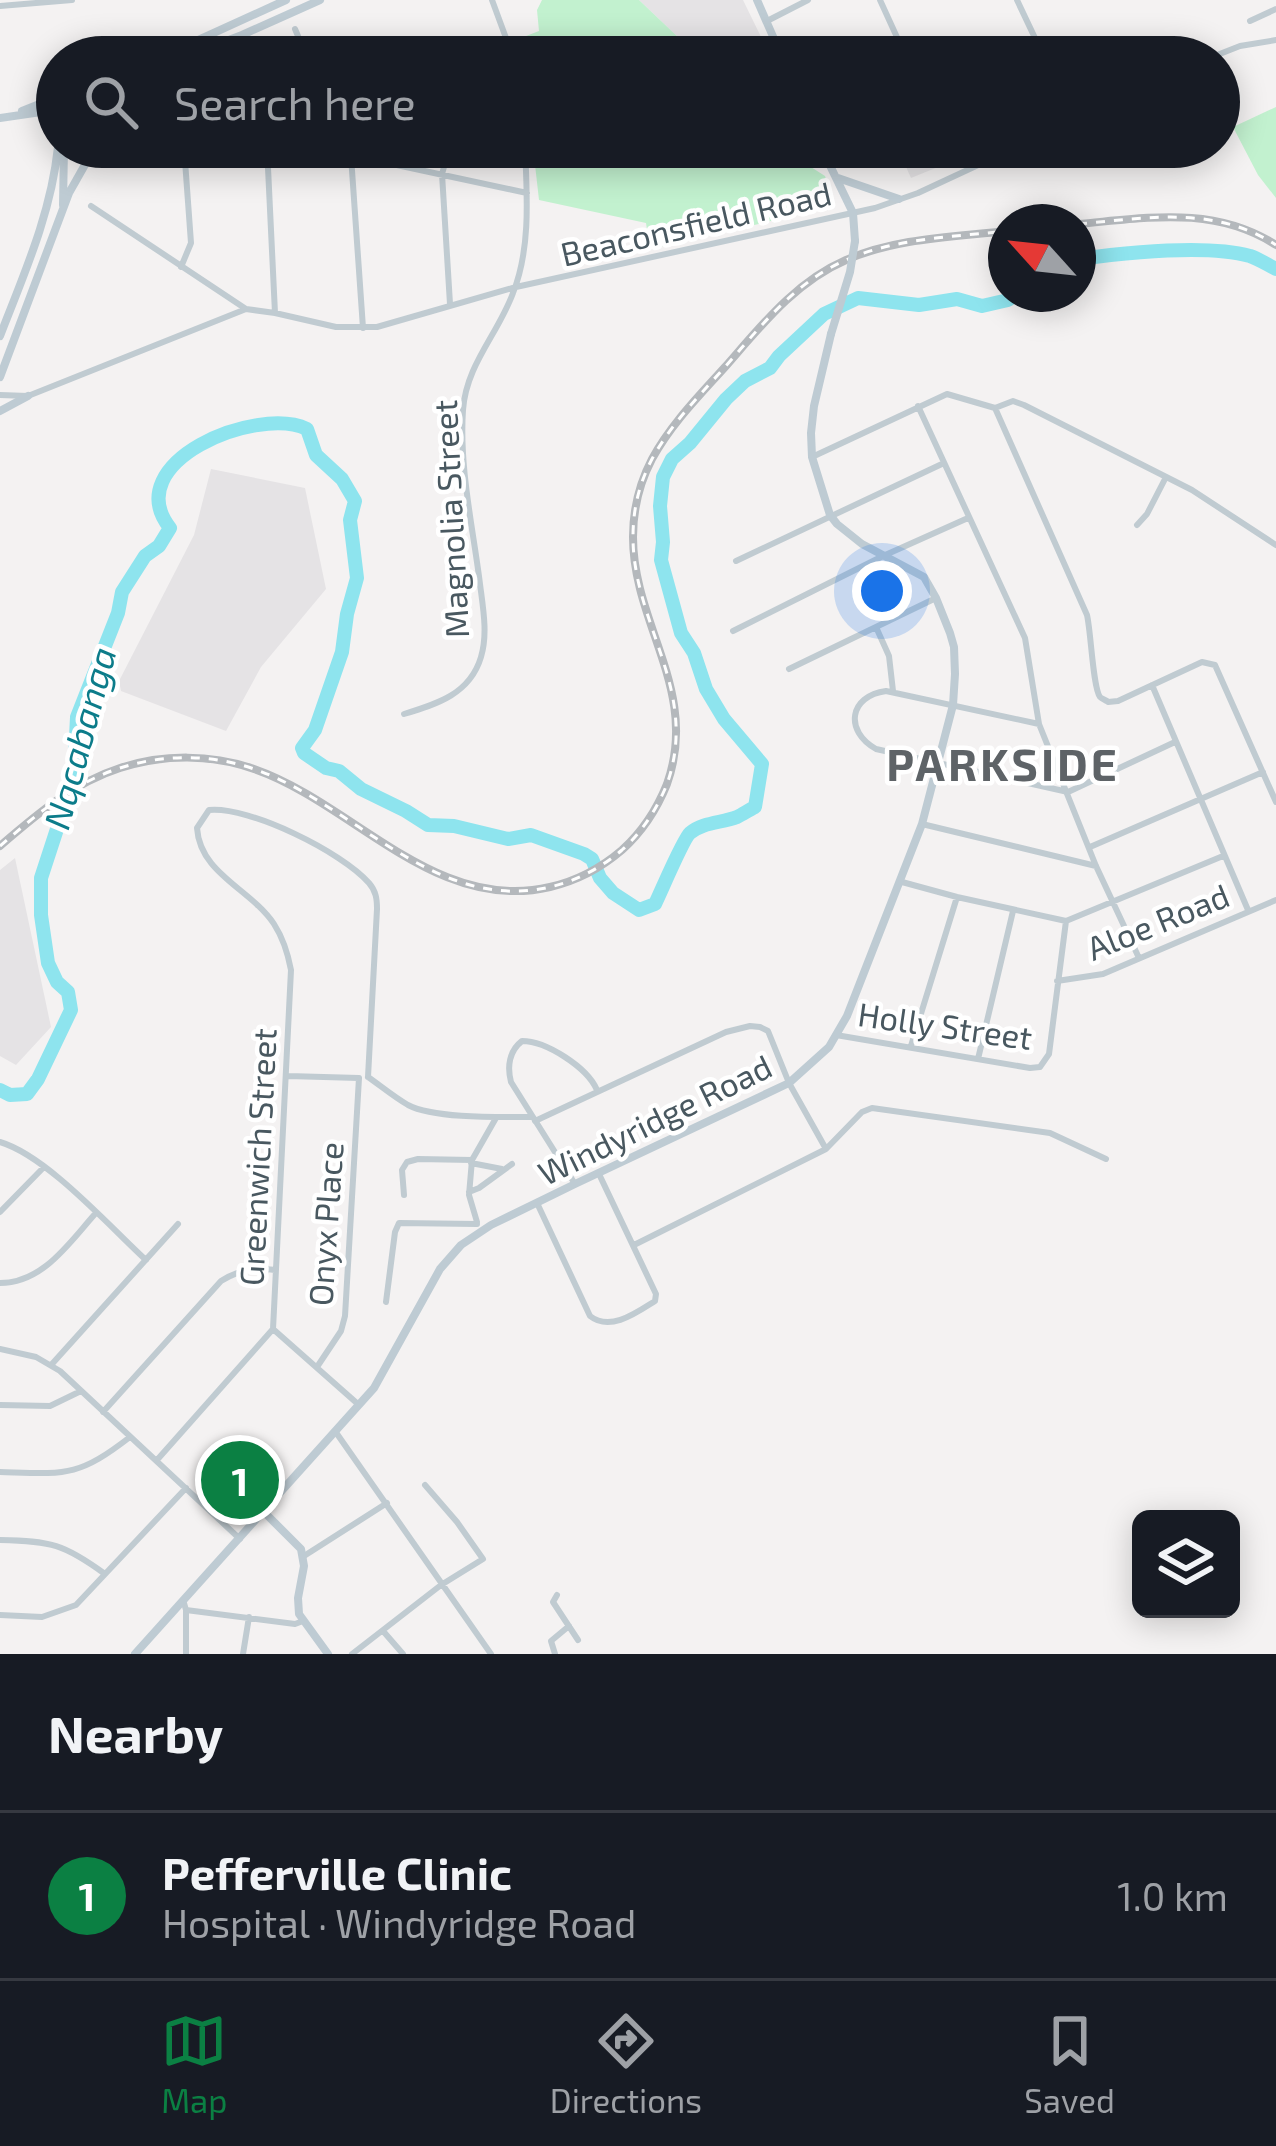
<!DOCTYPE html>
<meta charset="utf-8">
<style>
:root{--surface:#171b24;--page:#242831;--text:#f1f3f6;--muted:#9ea1a6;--line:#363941;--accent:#0b8043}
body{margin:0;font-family:"Exo 2",sans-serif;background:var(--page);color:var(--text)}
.controls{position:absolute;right:36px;bottom:36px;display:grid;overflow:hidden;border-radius:18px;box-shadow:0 6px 30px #0003}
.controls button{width:108px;height:108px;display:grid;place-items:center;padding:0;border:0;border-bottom:3px solid var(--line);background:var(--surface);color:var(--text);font:60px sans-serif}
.compass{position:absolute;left:988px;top:204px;width:108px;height:108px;border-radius:50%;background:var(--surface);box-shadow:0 6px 30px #0003;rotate:297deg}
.you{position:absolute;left:882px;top:591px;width:42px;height:42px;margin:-30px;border:9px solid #fff;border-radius:50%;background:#1a73e8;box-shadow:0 0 0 18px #1a73e833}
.badge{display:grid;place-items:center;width:78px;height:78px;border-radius:50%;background:var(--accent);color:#fff;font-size:39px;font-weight:700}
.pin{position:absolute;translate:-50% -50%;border:6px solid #fff;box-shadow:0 3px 12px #0006}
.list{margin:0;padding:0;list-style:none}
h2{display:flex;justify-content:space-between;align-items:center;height:156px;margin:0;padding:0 48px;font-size:51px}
h2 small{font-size:39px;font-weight:400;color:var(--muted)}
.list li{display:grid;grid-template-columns:78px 1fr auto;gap:36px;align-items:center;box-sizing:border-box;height:168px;padding:0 48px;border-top:3px solid var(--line)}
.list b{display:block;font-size:45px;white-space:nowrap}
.list p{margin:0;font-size:39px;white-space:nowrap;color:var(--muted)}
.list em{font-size:39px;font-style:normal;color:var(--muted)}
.icon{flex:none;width:66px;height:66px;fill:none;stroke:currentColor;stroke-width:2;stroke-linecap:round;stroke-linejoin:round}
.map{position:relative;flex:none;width:1276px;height:1654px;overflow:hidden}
.search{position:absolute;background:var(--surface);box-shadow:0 6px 30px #0003;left:36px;right:36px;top:36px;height:132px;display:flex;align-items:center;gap:30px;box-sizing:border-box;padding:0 42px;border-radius:66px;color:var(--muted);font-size:45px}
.sheet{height:324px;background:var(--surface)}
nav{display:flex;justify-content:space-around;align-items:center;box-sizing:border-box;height:168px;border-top:3px solid var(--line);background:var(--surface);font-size:33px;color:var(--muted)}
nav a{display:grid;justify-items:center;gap:6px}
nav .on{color:var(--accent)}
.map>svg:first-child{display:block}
</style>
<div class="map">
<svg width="1276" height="1654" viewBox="0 0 1276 1654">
<rect width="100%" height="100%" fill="#f4f2f2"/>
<!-- education -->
<path fill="#e5e3e5" d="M639 0H743L762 39 717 57H699Z
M897 147H935L941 159 938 167 911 178Z
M211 469 305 488 326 589 261 667 226 731 121 691 119 681 194 535Z
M15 858 51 1027 16 1065 0 1056V870Z"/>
<!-- medical -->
<path fill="#fce5e5" d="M227 1447 265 1482 247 1503H236L203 1473Z"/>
<!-- green -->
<path fill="#c2f1cf" d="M542 0H639L699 57H523L521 38 539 31 537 10Z
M1276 107V198L1258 175 1233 127Z
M533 147H797L800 160 825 176 831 194 823 209 650 249 646 223 539 200Z"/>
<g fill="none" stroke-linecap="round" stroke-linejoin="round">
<!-- river -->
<path stroke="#8ee4ee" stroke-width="14" d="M1078 259C1123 253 1207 244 1250 256 1259 259 1268 265 1276 269
M0 1090 10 1095 27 1094 38 1079 71 1010 68 992 57 982 48 963 41 915V878L74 777 77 717 118 613 122 592 145 556 159 546 170 528C118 462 257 405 307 429L316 455 342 479 355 501 350 520 357 578 347 614 342 652 315 730 302 748 304 753 326 768 339 771 361 789 406 811 428 825 454 826 508 839 531 835 584 854 592 859 600 878 613 893 639 910 655 904C661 892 683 839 690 833 703 822 722 823 737 817 743 814 749 810 755 807L762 764 724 719 706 689 694 653 681 633 661 560 663 542 660 506 663 477 672 459 690 443 726 399 745 381 770 368 779 356 824 314 858 298 919 305 957 299 982 306 1008 300 1017 294"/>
<!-- street -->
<path stroke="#c0cbd1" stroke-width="6" d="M492 0 513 57
M880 0 906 57
M1017 0 1044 57
M0 6 72 0
M767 21 808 0
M1250 21 1276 9
M295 29 307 57
M307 56C331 50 366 49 389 57
M1086 57 1108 47
M1212 57 1240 46 1276 40
M267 147 275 313
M313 147 527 193
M347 147 351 156 363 328
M442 147 446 160 442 174 450 304
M91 206 246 309
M181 267 191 243 184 147
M0 395 28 396 246 309 275 313 336 327H377L516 287 875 208 918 193 1017 147
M918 406 1025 638 1039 724 1096 866 1139 958
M995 408 1087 615C1091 632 1093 688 1100 697 1102 699 1106 700 1108 702L1118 701 1202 662 1215 665 1276 802
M995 408 1013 401 1024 405 1192 490 1276 545
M812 457 947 394 995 408
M1137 525 1147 514 1166 477
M736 561 944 463
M876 627 889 656 893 691
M733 631 883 556 968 518
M789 669 936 598
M1152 685 1248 910
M404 714C437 704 470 694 481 657 488 634 483 608 480 584 473 528 459 467 463 410 466 365 498 334 513 293 531 248 527 195 525 147
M1039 724 886 691C849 696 844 731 876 749L1068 792 1175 742
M922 824 1096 866
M1090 847 1263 772
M902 882 957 897 1066 921 1223 856
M1057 981 1103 974 1276 900
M836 1035 1030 1068 1040 1067 1049 1054 1066 921
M911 1046 957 897
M978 1059 1013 911
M288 1076 359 1078
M368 1077C381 1086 394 1097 408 1105 435 1119 501 1117 532 1117
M535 1121 726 1032 750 1026 760 1027 768 1031 789 1083 826 1149
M0 1142C47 1156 109 1226 146 1260
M471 1163 502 1169
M575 1184 511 1082C507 1067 509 1051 522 1041 546 1041 587 1067 597 1090
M469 1192 479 1188 512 1164
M404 1195 402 1170 407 1162 418 1159 472 1160
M537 1203 590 1316C610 1332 636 1313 655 1301L656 1294 599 1174
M0 1212 44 1167
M477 1222 469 1195 472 1160 496 1118
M634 1245 826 1149 862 1112 872 1108 1050 1133 1106 1159
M0 1283C43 1283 69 1243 95 1214
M386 1302 395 1232 399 1223 477 1224
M273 1329 359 1405
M0 1349 36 1357 60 1371 240 1539
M52 1364 178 1224
M317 1367 341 1331 345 1316 359 1078
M0 1405 50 1406 81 1391
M103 1412 221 1281C238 1270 256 1267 275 1270
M335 1431 491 1654
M157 1460 273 1329 291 970C288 954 283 938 274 924 251 889 200 874 197 828L209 810C249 806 342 852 369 883 376 891 377 899 377 909L368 1077
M0 1472C65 1474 77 1478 130 1437
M0 1540C51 1541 64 1544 105 1574
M304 1556 387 1503
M557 1595 553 1602 578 1640
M184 1603 186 1610 295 1624 303 1621
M0 1615 42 1617 76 1605 186 1488
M383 1631 403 1654
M186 1654V1610
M243 1654 249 1617
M352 1654 441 1585 483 1559 457 1522 425 1485
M555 1654 551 1641 569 1626"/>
<!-- secondary -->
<path stroke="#becbd3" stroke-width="8" d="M757 0 782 57
M161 57 286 0
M184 57 242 35 320 0
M213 57 236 40
M22 111 57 97
M0 118 41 112 57 116
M821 147 853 213 855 241
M838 178 899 199
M63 205 64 147
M0 336C24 274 51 214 58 147
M0 377 69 193 95 147
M0 411 28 396
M264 1512 301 1549 304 1566 298 1598 299 1614 328 1654
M135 1654 374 1388 440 1269 461 1245 491 1225 575 1184 789 1083 829 1047 847 1016 922 824 953 705 955 674 954 647 950 633 936 598 924 577 862 544 837 524 830 515 812 457 811 433 814 406 831 334"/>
<defs>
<path id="rail" d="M1078 224C1147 218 1214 205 1276 245
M0 846C36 815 73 783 120 768 163 754 212 754 254 769 353 803 435 914 550 887 576 881 601 868 622 850 642 832 657 809 667 784 700 691 633 625 633 537 633 509 639 484 652 459 671 424 699 396 725 367 761 326 795 282 846 260 896 238 953 237 1006 231"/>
</defs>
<!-- rail casing -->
<use href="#rail" stroke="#b4b8bc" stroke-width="8"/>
<!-- rail -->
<use href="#rail" stroke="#fff" stroke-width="3" stroke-dasharray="9" stroke-linecap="butt"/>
<!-- secondary-bridge -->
<path stroke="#becbd3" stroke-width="8" d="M831 334 850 272 855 241"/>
</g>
<g text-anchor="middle" stroke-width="9" stroke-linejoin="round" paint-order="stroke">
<!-- street labels -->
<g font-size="33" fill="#495860" stroke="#fff">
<text transform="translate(696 224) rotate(-13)" y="12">Beaconsfield Road</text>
<text transform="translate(451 519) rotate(-93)" y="12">Magnolia Street</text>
<text transform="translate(1158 922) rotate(-22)" y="12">Aloe Road</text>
<text transform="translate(945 1026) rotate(8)" y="12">Holly Street</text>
<text transform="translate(655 1120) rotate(-26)" y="12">Windyridge Road</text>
<text transform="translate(258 1157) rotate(-87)" y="12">Greenwich Street</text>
<text transform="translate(326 1224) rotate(-86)" y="12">Onyx Place</text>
</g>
<!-- water labels -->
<g font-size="36" font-style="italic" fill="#0c7c8a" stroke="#fff">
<text transform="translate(80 738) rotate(-75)" y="13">Nqcabanga</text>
</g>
<!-- district labels -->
<g font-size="45" font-weight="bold" letter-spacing="3" fill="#5e6367" stroke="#fff">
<text x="1003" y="781">PARKSIDE</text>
</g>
</g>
</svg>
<div class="controls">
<button><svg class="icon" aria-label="layers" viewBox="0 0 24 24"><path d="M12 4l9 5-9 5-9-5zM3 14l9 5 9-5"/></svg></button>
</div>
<svg class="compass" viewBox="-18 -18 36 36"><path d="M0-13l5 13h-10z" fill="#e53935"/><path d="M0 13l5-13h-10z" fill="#9ea1a6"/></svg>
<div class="you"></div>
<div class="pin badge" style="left:240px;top:1480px">1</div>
<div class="search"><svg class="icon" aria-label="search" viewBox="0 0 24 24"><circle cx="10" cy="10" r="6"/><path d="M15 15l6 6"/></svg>Search here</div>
</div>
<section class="sheet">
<h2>Nearby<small></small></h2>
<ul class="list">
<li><span class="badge">1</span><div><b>Pefferville Clinic</b><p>Hospital · Windyridge Road</p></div><em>1.0 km</em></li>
</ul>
</section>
<nav>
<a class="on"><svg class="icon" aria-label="map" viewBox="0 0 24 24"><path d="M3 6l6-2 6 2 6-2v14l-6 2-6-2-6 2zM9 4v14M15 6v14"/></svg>Map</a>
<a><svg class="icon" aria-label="directions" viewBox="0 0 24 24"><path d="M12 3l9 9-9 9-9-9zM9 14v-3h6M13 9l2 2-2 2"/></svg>Directions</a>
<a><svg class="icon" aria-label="saved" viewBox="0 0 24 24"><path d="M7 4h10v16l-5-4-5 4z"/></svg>Saved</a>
</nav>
